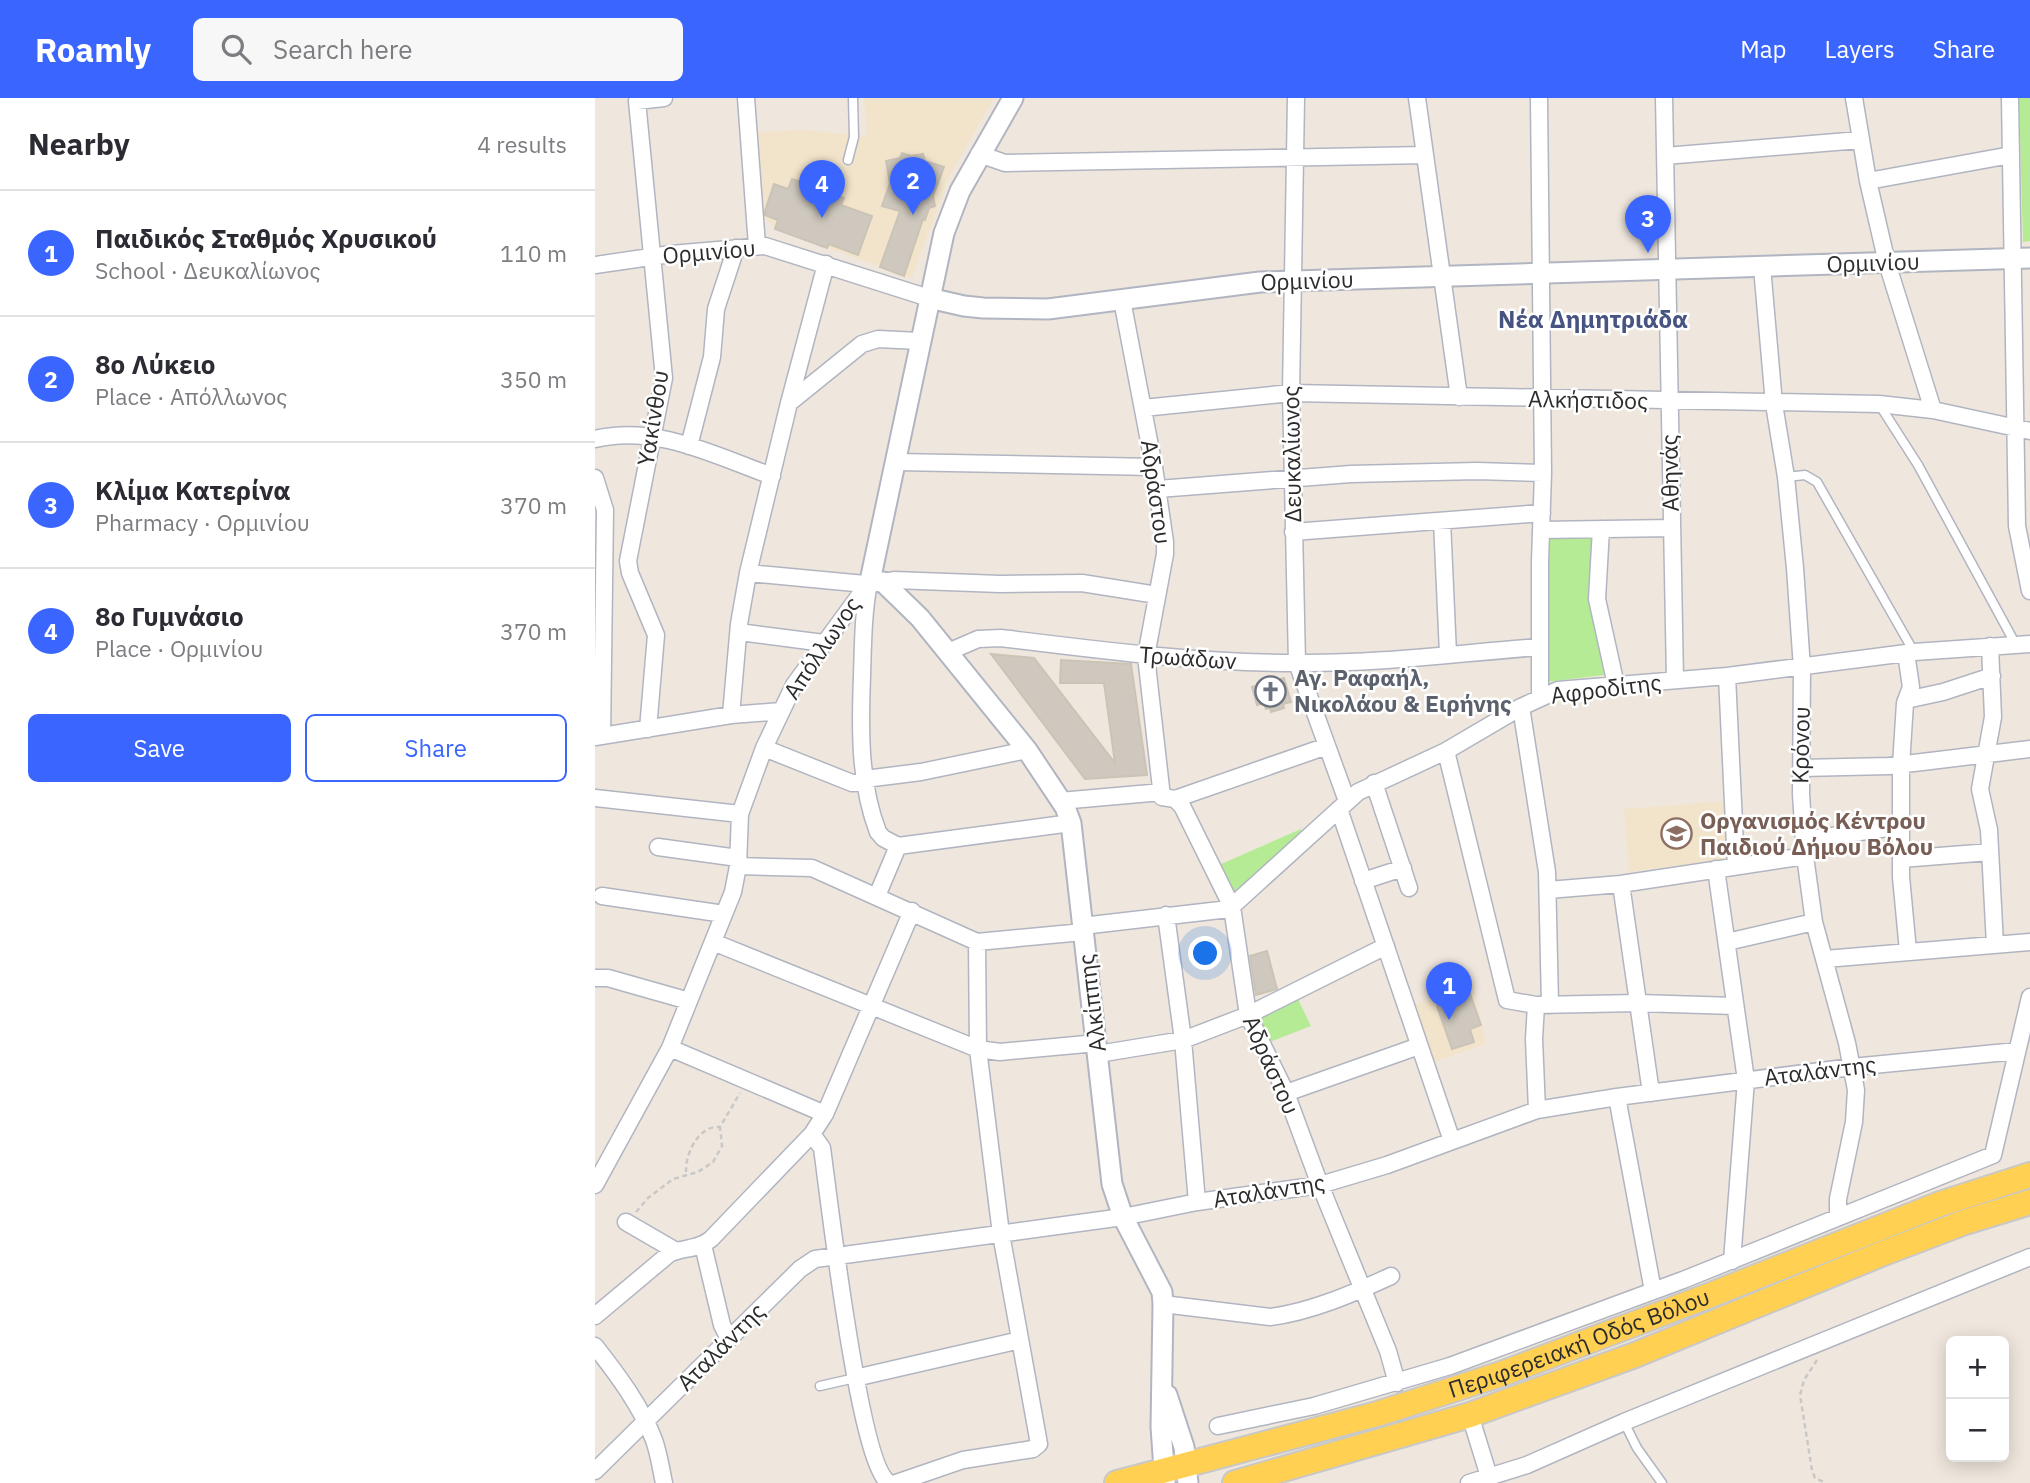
<!DOCTYPE html>
<meta charset="utf-8">
<style>
:root{--surface:#fff;--page:#f7f7f7;--text:#2b2b33;--muted:#7c7c81;--line:#e1e1e2;--accent:#3a66ff}
body{margin:0;font-family:"IBM Plex Sans",sans-serif;background:var(--page);color:var(--text)}
.controls{position:absolute;right:21px;bottom:21px;display:grid;overflow:hidden;border-radius:10px;box-shadow:0 4px 18px #0003}
.controls button{width:63px;height:63px;display:grid;place-items:center;padding:0;border:0;border-bottom:2px solid var(--line);background:var(--surface);color:var(--text);font:35px sans-serif}
.you{position:absolute;left:611px;top:856px;width:24px;height:24px;margin:-18px;border:5px solid #fff;border-radius:50%;background:#1a73e8;box-shadow:0 0 0 10px #1a73e833}
.badge{display:grid;place-items:center;width:46px;height:46px;border-radius:50%;background:var(--accent);color:#fff;font-size:23px;font-weight:700}
.pin{position:absolute;translate:-50% -58px;filter:drop-shadow(0 2px 4px #0008)}
.pin::after{content:'';position:absolute;top:37px;width:24px;height:21px;background:inherit;clip-path:polygon(0 0,100% 0,50% 100%)}
.list{margin:0;padding:0;list-style:none}
h2{display:flex;justify-content:space-between;align-items:center;height:91px;margin:0;padding:0 28px;font-size:30px}
h2 small{font-size:23px;font-weight:400;color:var(--muted)}
.list li{display:grid;grid-template-columns:46px 1fr auto;gap:21px;align-items:center;box-sizing:border-box;height:126px;padding:0 28px;border-top:2px solid var(--line)}
.list b{display:block;font-size:26px;white-space:nowrap}
.list p{margin:0;font-size:23px;white-space:nowrap;color:var(--muted)}
.list em{font-size:23px;font-style:normal;color:var(--muted)}
.actions{display:flex;gap:14px;padding:21px 28px}
.actions a{flex:1;padding:16px 0;border:2px solid var(--accent);border-radius:10px;text-align:center;font-size:24px;color:var(--accent)}
.actions .main{background:var(--accent);color:#fff}
.icon{flex:none;width:38px;height:38px;fill:none;stroke:currentColor;stroke-width:2;stroke-linecap:round;stroke-linejoin:round}
.map{position:relative;flex:none;width:1435px;height:1385px;overflow:hidden}
header{display:flex;align-items:center;gap:42px;box-sizing:border-box;height:98px;padding:0 35px;background:var(--accent);color:#fff}
header strong{font-size:33px}
nav{display:flex;gap:38px;margin-inline-start:auto;font-size:24px}
.search{width:490px;height:63px;background:var(--page);display:flex;align-items:center;gap:18px;box-sizing:border-box;padding:0 24px;border-radius:10px;color:var(--muted);font-size:26px}
main{display:flex}
aside{flex:1;background:var(--surface)}
.map>svg:first-child{display:block}
</style>
<header>
<strong>Roamly</strong>
<div class="search"><svg class="icon" aria-label="search" viewBox="0 0 24 24"><circle cx="10" cy="10" r="6"/><path d="M15 15l6 6"/></svg>Search here</div>
<nav><a>Map</a><a>Layers</a><a>Share</a></nav>
</header>
<main>
<aside>
<h2>Nearby<small>4 results</small></h2>
<ul class="list">
<li><span class="badge">1</span><div><b>Παιδικός Σταθμός Χρυσικού</b><p>School · Δευκαλίωνος</p></div><em>110 m</em></li>
<li><span class="badge">2</span><div><b>8ο Λύκειο</b><p>Place · Απόλλωνος</p></div><em>350 m</em></li>
<li><span class="badge">3</span><div><b>Κλίμα Κατερίνα</b><p>Pharmacy · Ορμινίου</p></div><em>370 m</em></li>
<li><span class="badge">4</span><div><b>8ο Γυμνάσιο</b><p>Place · Ορμινίου</p></div><em>370 m</em></li>
</ul>
<div class="actions"><a class="main">Save</a><a>Share</a></div>
</aside>
<div class="map">
<svg width="1435" height="1385" viewBox="0 0 1435 1385">
<rect width="100%" height="100%" fill="#efe7dd"/>
<!-- education -->
<path fill="#f2e4cb" d="M269 0H399L353 81 317 180 180 131 168 117 162 34 210 32 272 38Z
M1132 703 1135 761 1034 774 1029 711Z
M878 887 891 946 836 965 816 908Z"/>
<!-- green -->
<path fill="#b5eb94" d="M1424 0H1435V143L1428 144Z
M951 439H998L996 508 1009 577 951 584Z
M706 731 707 735 637 797 624 767Z
M702 899 716 928 675 944 661 918Z"/>
<!-- building -->
<path fill="#cec8be" stroke="#cbc3b6" stroke-width="2" d="M307 55 316 58 328 56 330 63 349 69 338 98 340 108 334 110 330 122 328 121 309 178 285 169 305 113 287 108 295 85 291 63 305 60Z
M197 81 249 100 246 107 277 118 263 157 234 146 232 150 180 131 183 122 170 117V113L179 86 193 91Z
M396 556 439 560 520 665 509 585H465L466 562 536 566 552 677 490 681Z
M689 580 696 604 688 606 689 610 676 614 675 610 671 611 669 605 662 607 657 589Z
M672 853 682 891 661 897 655 858Z
M873 890 886 927 875 931 879 944 857 951 842 908 847 906 844 899Z"/>
<g fill="none" stroke-linecap="round" stroke-linejoin="round">
<defs>
<path id="service" d="M253 62 259 39 258 0
M1284 306 1323 367 1421 547
M1191 379 1210 377 1222 384 1319 554
M225 1288 260 1280
M1029 1324 1042 1350 1067 1385"/>
<path id="minor" d="M151 0 162 148
M701 0 696 295 702 565 752 703
M822 0 864 299
M944 0 948 375 945 463V599
M1069 0 1080 582
M1259 0 1273 83 1292 165 1338 312
M1415 0 1422 428 1435 493
M384 56 410 65 830 57
M1070 58 1265 42
M1273 83 1416 57
M0 167 76 156 170 148 334 200
M1167 169 1179 306 1191 379 1200 470 1207 570 1206 696 1210 758 1219 824 1252 945 1261 992 1259 1024 1243 1101V1119
M527 202 559 369 570 444V456L551 558 567 699 580 701 587 708 637 809 653 917 691 995 725 1087 793 1253 802 1285
M194 305 267 246 283 241 324 243
M548 310 696 295 1284 306 1338 312 1435 333
M0 341C61 326 121 358 177 378
M94 348 117 259 121 211 141 150
M301 364 559 369
M0 380 10 412 7 638
M563 391 756 376 882 373 948 375
M847 423 853 556
M1006 431 1002 501 1021 587
M946 432 1076 430
M698 434 947 415
M153 475 270 486
M288 484 299 482 405 486 487 485 562 497
M274 485C268 516 268 546 267 578 265 630 264 685 283 734L288 740 303 748 282 798
M144 534 229 545
M1395 548 1398 619 1385 691 1394 732 1400 847
M353 554 383 541 406 540C504 552 602 565 701 565 783 566 864 555 945 549
M1311 555 1316 589 1310 605 1306 667V779L1313 853
M1132 578 1141 768
M1311 602 1348 594 1397 578
M926 609 952 774 955 907
M136 617 144 526 153 475 194 305 231 166
M53 631 61 537 35 475 33 463 69 280 42 3 69 0
M0 639 136 617 186 613
M169 650 257 685 270 684
M851 653 912 902 941 907 1043 905 1140 908
M1206 670 1294 668 1435 651
M270 681 326 674 432 652
M779 685 814 790
M0 700 145 716
M580 701 732 648
M465 703 567 694
M744 711 857 1043
M1209 742 1307 728
M303 748 476 725
M63 749 143 760
M1306 761 1395 754
M143 768 217 770 382 844 488 834
M1121 771 1151 982 1137 1163
M768 783 808 770
M1026 786 1056 995
M953 792 1026 786 1210 758
M7 798 129 816
M571 817 588 942 602 1104
M487 828 634 811 763 694 851 653 926 609 963 592 1132 578 1319 554 1435 546
M118 844 383 951 405 954 502 945
M1132 844 1219 824
M1230 861 1435 844
M0 880H13L94 903
M941 907 939 941 942 1012
M75 950 230 1016
M503 956 588 942 653 917 791 848
M691 995 824 948
M1022 999 1058 1193
M217 1036 227 1050C234 1100 264 1366 294 1385
M0 1087 75 950 138 794 143 768 145 716 169 650 199 587 275 483
M31 1124 81 1153
M108 1147 127 1227 134 1241
M568 1206 675 1219C716 1214 759 1195 796 1178
M0 1218 74 1156C88 1149 103 1152 116 1141L217 1036 230 1016 317 813
M0 1248C22 1276 46 1308 59 1342 64 1356 66 1371 69 1385
M260 1280 425 1242
M875 1317 896 1385
M623 1328 719 1308 855 1268 1088 1182 1398 1057 1435 899
M0 1373 205 1171 220 1161 528 1119 602 1104 725 1087 792 1067 942 1012 1022 999 1257 969 1422 953
M301 1385 368 1362 438 1351 444 1346 406 1136 383 951 382 844
M874 1385 932 1367 1029 1324 1435 1159"/>
<path id="tertiary" d="M418 0 365 93 349 135 275 483 288 484 325 520 432 652 470 709 476 725 517 1086 528 1119 567 1194 568 1206 566 1329 570 1385
M334 200 369 208 388 210 453 211 665 184 1435 160
M572 1297 589 1349 593 1385"/>
<g id="primary">
<path id="s1" d="M522 1385 782 1316 906 1276 1113 1198 1345 1106 1435 1077"/>
<path d="M640 1385 875 1317 1040 1257 1286 1156 1370 1124 1435 1104"/>
</g>
</defs>
<!-- service casing -->
<use href="#service" stroke="#b1b5c1" stroke-width="11"/>
<!-- minor casing -->
<use href="#minor" stroke="#b1b5c1" stroke-width="19"/>
<!-- tertiary casing -->
<use href="#tertiary" stroke="#b1b5c1" stroke-width="23"/>
<!-- primary casing -->
<use href="#primary" stroke="#c8c8c8" stroke-width="28"/>
<!-- path -->
<path stroke="#c8c8c8" stroke-width="2.5" stroke-dasharray="5 3.5" stroke-linecap="butt" d="M91 1074C90 1057 103 1027 125 1029
M41 1114 53 1100 78 1081 103 1074 118 1064 127 1048 125 1029 145 995
M1222 1262 1209 1282 1205 1297 1217 1372 1220 1380 1231 1385"/>
<!-- service -->
<use href="#service" stroke="#fff" stroke-width="8"/>
<!-- minor -->
<use href="#minor" stroke="#fff" stroke-width="16"/>
<!-- tertiary -->
<use href="#tertiary" stroke="#fff" stroke-width="19"/>
<!-- primary -->
<use href="#primary" stroke="#ffd052" stroke-width="24"/>
</g>
<!-- icons -->
<defs>
<symbol id="church-ring" viewBox="-11 -11 22 22"><circle r="9.5" fill="#fff" stroke="#6b7280" stroke-width="1.5"/><path d="M-1.2-6h2.4v3.5h3.3v2.4h-3.3V6h-2.4V-.1h-3.3v-2.4h3.3Z" fill="#6b7280"/></symbol>
<symbol id="school-ring" viewBox="-11 -11 22 22"><circle r="9.5" fill="#fff" stroke="#8d6e63" stroke-width="1.5"/><path d="M0-5L7-2L0 1L-7-2ZM-4 1L0 2.5L4 1V4Q0 6-4 4Z" fill="#8d6e63"/></symbol>
</defs>
<g fill-rule="evenodd">
<use href="#church-ring" x="658" y="576" width="35" height="35"/>
<use href="#school-ring" x="1064" y="718" width="35" height="35"/>
</g>
<g text-anchor="middle" stroke-width="5" stroke-linejoin="round" paint-order="stroke">
<!-- street labels -->
<g font-size="23" fill="#2c2c2c" stroke="#fff">
<text transform="translate(114 154) rotate(-5)" y="8">Ορμινίου</text>
<text transform="translate(1278 165) rotate(-2)" y="8">Ορμινίου</text>
<text transform="translate(712 183) rotate(-2)" y="8">Ορμινίου</text>
<text transform="translate(993 302) rotate(1)" y="8">Αλκήστιδος</text>
<text transform="translate(58 320) rotate(-81)" y="8">Υακίνθου</text>
<text transform="translate(697 356) rotate(-91)" y="8">Δευκαλίωνος</text>
<text transform="translate(1075 375) rotate(-91)" y="8">Αθηνάς</text>
<text transform="translate(561 394) rotate(82)" y="8">Αδράστου</text>
<text transform="translate(227 550) rotate(-56)" y="8">Απόλλωνος</text>
<text transform="translate(593 560) rotate(4)" y="8">Τρωάδων</text>
<text transform="translate(1011 591) rotate(-7)" y="8">Αφροδίτης</text>
<text transform="translate(1206 647) rotate(-89)" y="8">Κρόνου</text>
<text transform="translate(497 905) rotate(-97)" y="8">Αλκίππης</text>
<text transform="translate(676 967) rotate(66)" y="8">Αδράστου</text>
<text transform="translate(1225 973) rotate(-7)" y="8">Αταλάντης</text>
<text transform="translate(674 1093) rotate(-9)" y="8">Αταλάντης</text>
<text dy="8" stroke="none"><textPath href="#s1" startOffset="483">Περιφερειακή Οδός Βόλου</textPath></text>
<text transform="translate(126 1249) rotate(-45)" y="8">Αταλάντης</text>
</g>
<!-- worship labels -->
<g font-size="23" font-weight="bold" fill="#5b616d" stroke="#fff" text-anchor="start">
<text x="699" y="588">Αγ. Ραφαήλ,<tspan x="699" dy="26">Νικολάου &amp; Ειρήνης</tspan></text>
</g>
<!-- education labels -->
<g font-size="23" font-weight="bold" fill="#785e54" stroke="#fff" text-anchor="start">
<text x="1105" y="731">Οργανισμός Κέντρου<tspan x="1105" dy="26">Παιδιού Δήμου Βόλου</tspan></text>
</g>
<!-- neighbourhood labels -->
<g font-size="24" font-weight="bold" fill="#475482" stroke="#fff">
<text x="998" y="230">Νέα Δημητριάδα</text>
</g>
</g>
</svg>
<div class="controls">
<button>+</button>
<button>−</button>
</div>
<div class="you"></div>
<div class="pin badge" style="left:854px;top:922px">1</div>
<div class="pin badge" style="left:318px;top:117px">2</div>
<div class="pin badge" style="left:1053px;top:155px">3</div>
<div class="pin badge" style="left:227px;top:120px">4</div>
</div>
</main>
